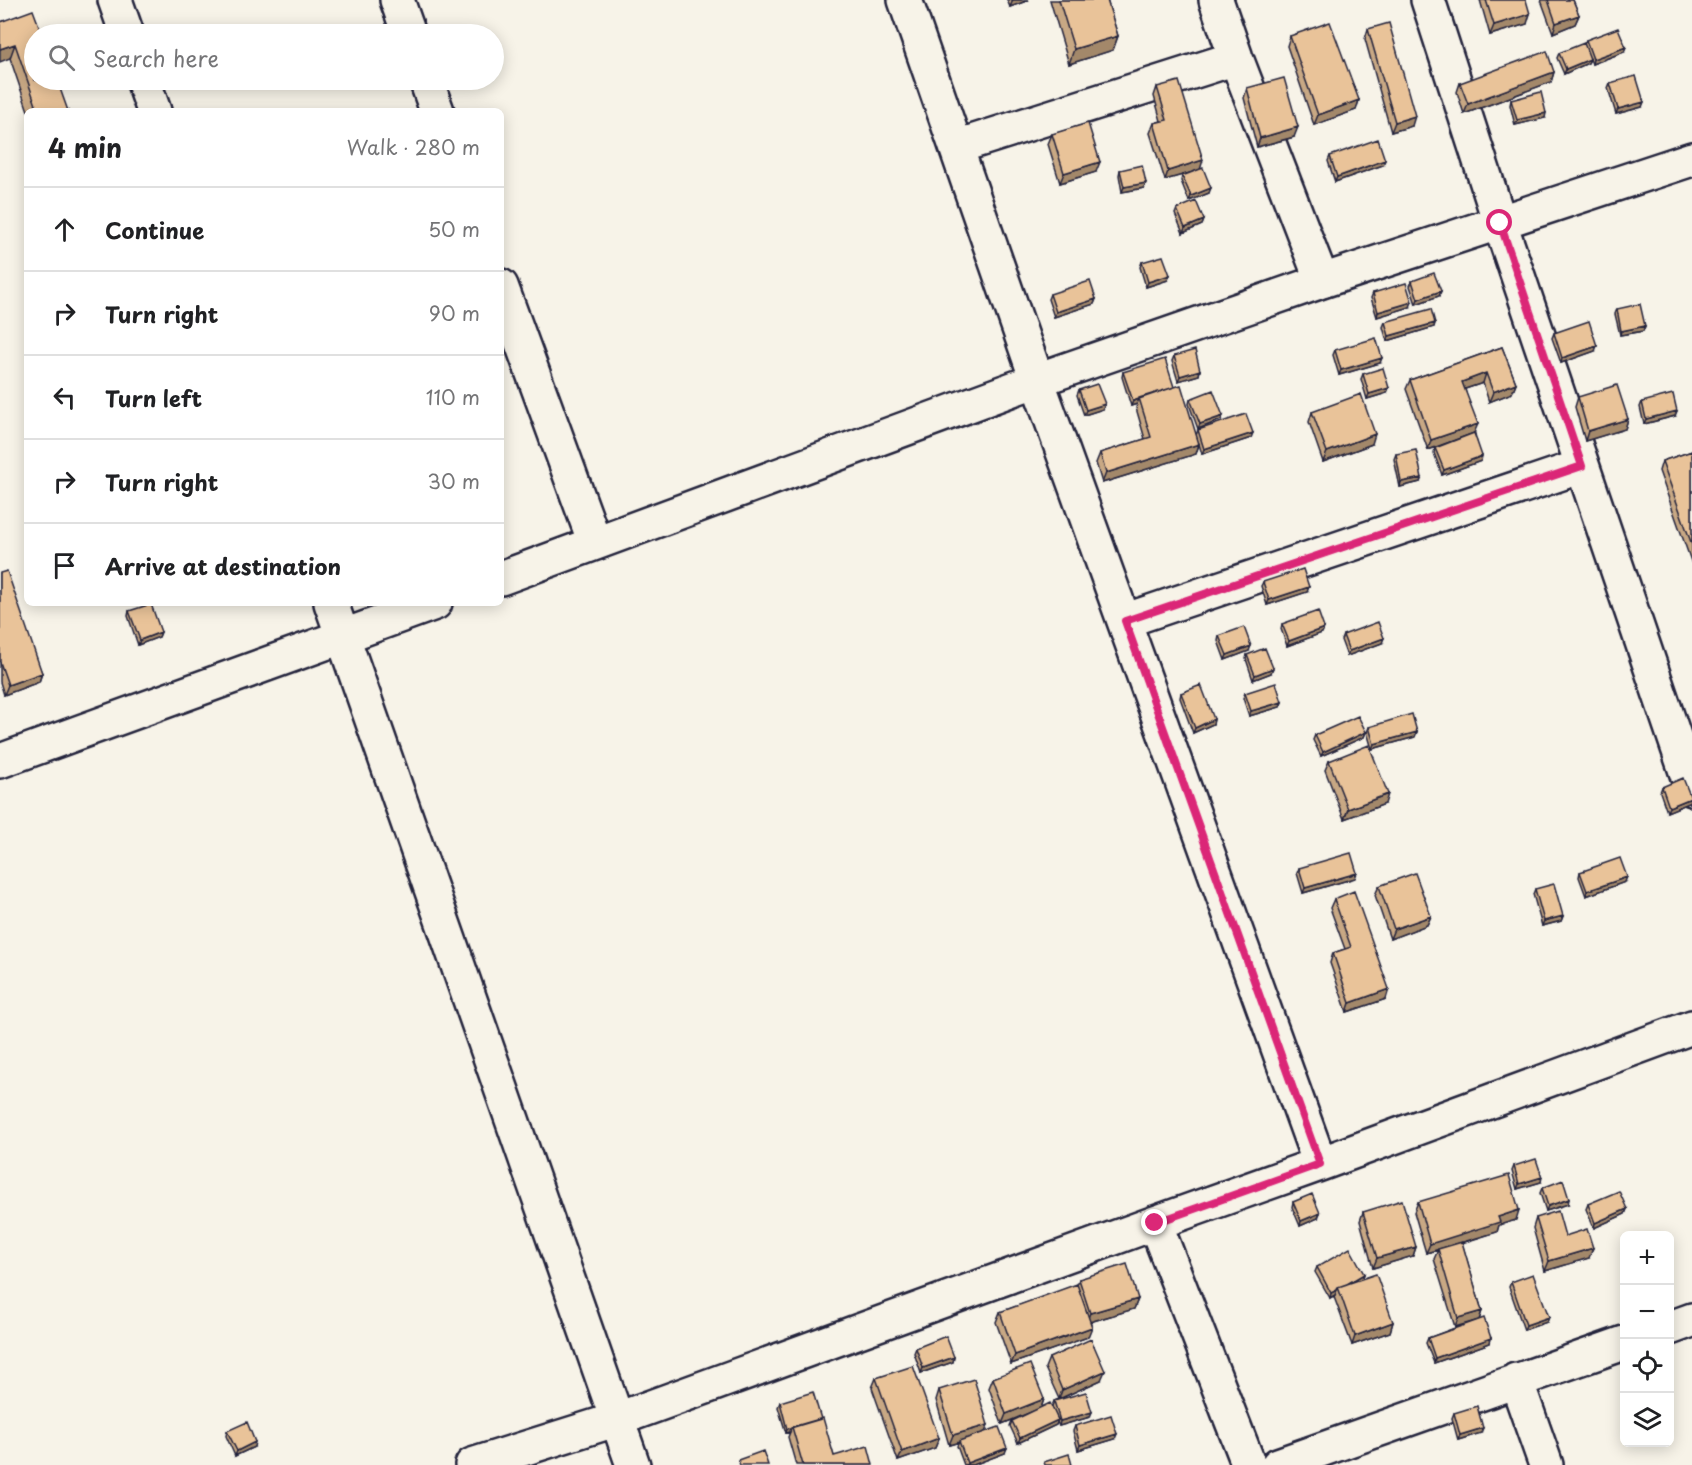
<!DOCTYPE html>
<meta charset="utf-8">
<style>
:root{--surface:#fff;--page:#f6f6f6;--text:#202124;--muted:#757577;--line:#e0e0e0}
body{margin:0;font-family:"Playpen Sans",sans-serif;background:var(--page);color:var(--text)}
.controls{position:absolute;right:18px;bottom:18px;display:grid;overflow:hidden;border-radius:9px;box-shadow:0 3px 15px #0003}
.controls button{width:54px;height:54px;display:grid;place-items:center;padding:0;border:0;border-bottom:2px solid var(--line);background:var(--surface);color:var(--text);font:30px sans-serif}
.stop{position:absolute;width:18px;height:18px;margin:-14px;border:4px solid #db2777;border-radius:50%;background:#fff}
.stop.end{background:#db2777;border-color:#fff;box-shadow:0 2px 6px #0008}
.list{margin:0;padding:0;list-style:none}
h2{display:flex;justify-content:space-between;align-items:center;height:78px;margin:0;padding:0 24px;font-size:26px}
h2 small{font-size:20px;font-weight:400;color:var(--muted)}
.list li{display:grid;grid-template-columns:39px 1fr auto;gap:18px;align-items:center;box-sizing:border-box;height:84px;padding:0 24px;border-top:2px solid var(--line)}
.list b{display:block;font-size:22px;white-space:nowrap}
.list em{font-size:20px;font-style:normal;color:var(--muted)}
.icon{flex:none;width:33px;height:33px;fill:none;stroke:currentColor;stroke-width:2;stroke-linecap:round;stroke-linejoin:round}
.map{position:relative;flex:none;width:1692px;height:1465px;overflow:hidden}
.search{position:absolute;background:var(--surface);box-shadow:0 3px 15px #0003;left:24px;top:24px;width:480px;height:66px;display:flex;align-items:center;gap:15px;box-sizing:border-box;padding:0 21px;border-radius:33px;color:var(--muted);font-size:22px}
.panel{position:absolute;background:var(--surface);box-shadow:0 3px 15px #0003;left:24px;top:108px;width:480px;height:498px;border-radius:9px}
.map>svg:first-child{display:block}
</style>
<div class="map">
<svg width="1692" height="1465" viewBox="0 0 1692 1465">
<rect width="100%" height="100%" fill="#f7f3e8"/>
<filter id="ink" filterUnits="userSpaceOnUse"><feTurbulence type="fractalNoise" baseFrequency=".0167" numOctaves="2"/><feDisplacementMap in="SourceGraphic" scale="12" xChannelSelector="R" yChannelSelector="G"/><feConvolveMatrix kernelMatrix="1 2 1 2 8 2 1 2 1" color-interpolation-filters="sRGB"/></filter>
<g filter="url(#ink)">
<g fill="none" stroke-linecap="round" stroke-linejoin="round">
<defs>
<path id="minor" d="M115 0 127 34
M397 0 409 34
M905 0 1037 380 1320 1164
M1216 0 1236 58 1322 281
M1428 0 1500 223 1692 789
M143 80 154 111
M426 80 437 111
M956 147 1236 58
M501 286 595 543
M501 578 1037 380 1322 281 1692 159
M331 603 633 1465
M1124 621 1582 466
M0 761 435 603
M1155 1223 1249 1465
M1670 1328 1692 1320
M1516 1380 1546 1465
M472 1465 618 1419 1155 1223 1320 1164 1692 1027
M1278 1465 1624 1343"/>
</defs>
<!-- minor casing -->
<use href="#minor" stroke="#22223b" stroke-width="38"/>
<!-- minor -->
<use href="#minor" stroke="#f7f3e8" stroke-width="33"/>
</g>
<!-- wall -->
<path fill="#c8a884" stroke="#22223b" stroke-width="1.5" d="M1007 0H1029L1010 7Z
M1050 0H1107L1118 36 1113 50 1069 64Z
M1480 0H1526L1527 24 1490 35Z
M1541 0H1573L1579 15 1575 24 1553 33Z
M0 22 68 111H28L10 58Z
M1368 29 1412 126 1391 132 1365 39Z
M1290 36 1359 100 1356 110 1314 125 1287 46Z
M1586 40 1624 52 1592 64 1590 59 1588 63 1564 74 1557 58 1559 53 1584 44Z
M1554 72 1551 82 1464 114 1457 92 1460 83Z
M1610 83 1642 107 1616 114 1608 88Z
M1157 87 1200 169 1209 193 1189 201 1181 181 1182 176 1193 172 1165 180 1150 133 1154 123 1161 121 1154 96Z
M1247 88 1294 137 1257 147 1244 98Z
M1511 100 1545 118 1515 125 1510 105Z
M1052 134 1096 172 1060 183 1048 144Z
M1330 156 1383 165 1335 182 1328 161Z
M1120 170 1144 188 1122 192 1119 175Z
M1177 209 1204 220 1202 225 1183 233 1175 214Z
M1142 262 1168 280 1146 287 1140 267Z
M1412 281 1441 291 1439 296 1416 304 1410 286Z
M1373 293 1410 307 1377 317 1371 298Z
M1050 294 1096 299 1094 304 1054 317 1048 299Z
M1617 309 1645 326 1643 331 1620 335 1615 314Z
M1385 322 1435 323 1434 327 1387 341 1383 327Z
M1554 333 1595 351 1561 363 1552 338Z
M1502 347 1516 383 1512 393 1489 402 1483 383 1465 389 1481 461 1442 475 1434 453 1435 448 1451 442 1428 450 1406 389 1410 380Z
M1335 350 1380 363 1339 375 1333 355Z
M1174 356 1200 370 1199 375 1178 381 1172 361Z
M1123 372 1174 387 1196 435 1198 430 1251 438 1202 454 1199 444 1196 454 1102 483 1096 463 1100 453 1145 439 1136 408 1137 404 1131 406 1122 377Z
M1363 374 1387 393 1367 399 1361 379Z
M1079 390 1103 409 1084 415 1077 395Z
M1578 397 1628 419 1625 429 1585 441 1575 407Z
M1190 399 1221 420 1198 429 1189 404Z
M1642 402 1675 416 1644 424 1640 407Z
M1312 412 1372 444 1323 462 1309 422Z
M1692 451V564L1659 471 1662 461Z
M1396 454 1420 482 1400 487 1394 459Z
M0 573 42 673 39 682 4 695 0 682Z
M1263 582 1307 592 1267 605 1261 586Z
M129 611 161 632 159 637 138 645 128 616Z
M1282 624 1324 628 1322 633 1287 646 1281 629Z
M1343 635 1382 643 1347 656 1341 640Z
M1219 636 1249 651 1225 660 1218 641Z
M1247 655 1271 673 1253 680 1246 659Z
M1181 693 1214 719 1213 724 1193 733 1180 698Z
M1245 693 1282 702 1280 707 1249 716 1243 698Z
M1369 727 1415 737 1372 749 1367 732Z
M1366 732 1364 737 1321 756 1313 740 1315 735Z
M1329 761 1385 804 1344 819 1325 770Z
M1662 787 1691 798 1689 803 1667 812 1660 792Z
M1299 868 1355 878 1303 893 1297 873Z
M1580 872 1625 882 1586 896 1579 877Z
M1379 886 1431 916 1427 925 1390 939 1375 895Z
M1535 889 1563 916 1561 921 1542 926 1533 894Z
M1334 899 1386 999 1347 1012 1330 963 1333 953 1345 949 1330 908Z
M1514 1166 1541 1182 1517 1189 1512 1171Z
M1542 1188 1568 1204 1546 1211 1540 1193Z
M1293 1202 1318 1218 1300 1226 1292 1207Z
M1418 1202 1516 1220 1499 1225 1497 1232 1462 1243 1482 1311 1479 1320 1491 1338 1490 1343 1434 1363 1426 1343 1428 1338 1468 1323 1455 1327 1434 1259 1438 1250 1426 1253 1414 1212Z
M1588 1204 1627 1209 1625 1214 1594 1228 1586 1209Z
M1363 1212 1416 1247 1413 1256 1373 1268 1360 1221Z
M1536 1218 1589 1258 1545 1271 1533 1228Z
M1317 1267 1364 1274 1363 1278 1393 1322 1390 1332 1352 1345 1334 1297 1335 1295 1330 1298 1315 1272Z
M1079 1279 1138 1299 1134 1309 1090 1322 1088 1337 1011 1364 996 1322 1000 1312 1077 1285Z
M1511 1282 1549 1317 1547 1322 1524 1330 1509 1287Z
M916 1348 954 1357 953 1362 921 1373 914 1353Z
M1049 1358 1101 1380 1059 1399 1090 1417 1059 1426 1057 1422 1056 1425 1018 1443 1010 1426 1012 1421 1030 1413 1002 1424 989 1388 993 1378 1044 1399 1041 1408 1055 1416 1052 1406 1054 1401 1059 1399 1045 1368Z
M876 1378 939 1438 935 1448 898 1461 872 1388Z
M939 1390 985 1432 1005 1453 973 1465H964L957 1446 959 1442 949 1445 936 1400Z
M780 1402 821 1419 834 1456 873 1465H796L788 1437 790 1432 786 1433 778 1407Z
M1454 1413 1481 1433 1458 1440 1452 1418Z
M1075 1426 1115 1439 1078 1450 1073 1431Z
M227 1431 254 1447 235 1456 226 1436Z"/>
<!-- shaded-wall -->
<path fill="#a3886b" stroke="#22223b" stroke-width="1.5" d="M1013 0H1029L1010 7Z
M1530 14 1527 24 1490 35 1494 25Z
M1579 15 1575 24 1553 33 1556 23Z
M1118 36 1113 50 1069 64 1074 49Z
M15 44 10 58 0 62V49Z
M1626 47 1624 52 1592 64 1593 59Z
M1590 59 1588 63 1564 74 1566 69Z
M1554 72 1551 82 1464 114 1468 104Z
M1359 100 1356 110 1314 125 1318 115Z
M1644 102 1642 107 1616 114 1618 109Z
M1546 113 1545 118 1515 125 1517 120Z
M1415 116 1412 126 1391 132 1395 122Z
M1298 127 1294 137 1257 147 1260 138Z
M1203 160 1200 170 1165 180 1168 171Z
M1385 160 1383 165 1335 182 1337 177Z
M1100 162 1096 172 1060 183 1064 173Z
M1146 183 1144 188 1122 192 1124 187Z
M1211 188 1209 193 1189 201 1191 196Z
M1204 220 1202 225 1183 233 1185 228Z
M1170 275 1168 280 1146 287 1148 282Z
M1441 291 1439 296 1416 304 1418 299Z
M1096 299 1094 304 1054 317 1056 312Z
M1412 302 1410 307 1377 317 1378 312Z
M1435 323 1434 327 1387 341 1389 336Z
M1645 326 1643 331 1620 335 1621 331Z
M1597 346 1595 351 1561 363 1562 358Z
M1382 358 1380 363 1339 375 1341 370Z
M1200 370 1199 375 1178 381 1180 376Z
M1486 373 1483 383 1459 391 1462 382Z
M1516 383 1512 393 1489 402 1493 392Z
M1389 388 1387 393 1367 399 1369 394Z
M1139 399 1137 404 1131 406 1133 401Z
M1105 404 1103 409 1084 415 1086 410Z
M1677 411 1675 416 1644 424 1646 419Z
M1223 416 1221 420 1198 429 1200 424Z
M1628 419 1625 429 1585 441 1588 431Z
M1478 424 1474 433 1428 450 1431 440Z
M1253 433 1251 438 1202 454 1204 449Z
M1375 434 1372 444 1323 462 1327 452Z
M1199 444 1196 454 1102 483 1106 473Z
M1482 456 1481 461 1442 475 1444 470Z
M1422 478 1420 482 1400 487 1401 482Z
M1309 587 1307 592 1267 605 1269 600Z
M1324 628 1322 633 1287 646 1289 641Z
M161 632 159 637 138 645 140 640Z
M1384 638 1382 643 1347 656 1349 651Z
M1251 646 1249 651 1225 660 1227 655Z
M1273 668 1271 673 1253 680 1255 675Z
M42 673 39 682 4 695 8 685Z
M1282 702 1280 707 1249 716 1251 711Z
M1214 719 1213 724 1193 733 1195 728Z
M1366 732 1364 737 1321 756 1323 752Z
M1417 732 1415 737 1372 749 1374 744Z
M1388 794 1385 804 1344 819 1348 809Z
M1691 798 1689 803 1667 812 1669 807Z
M1357 873 1355 878 1303 893 1305 888Z
M1627 877 1625 882 1586 896 1587 891Z
M1431 916 1427 925 1390 939 1394 929Z
M1563 916 1561 921 1542 926 1544 921Z
M1389 989 1386 999 1347 1012 1350 1003Z
M1542 1177 1541 1182 1517 1189 1519 1184Z
M1569 1199 1568 1204 1546 1211 1548 1206Z
M1627 1209 1625 1214 1594 1228 1595 1223Z
M1519 1210 1516 1220 1499 1225 1497 1232 1426 1253 1430 1244 1498 1217Z
M1320 1213 1318 1218 1300 1226 1301 1221Z
M1416 1247 1413 1256 1373 1268 1377 1258Z
M1593 1248 1589 1258 1545 1271 1549 1261Z
M1364 1274 1362 1279 1338 1289Z
M1337 1290 1335 1295 1330 1298 1331 1293Z
M1138 1299 1134 1309 1086 1323 1090 1313Z
M1482 1311 1479 1320 1455 1327 1458 1318Z
M1549 1317 1547 1322 1524 1330 1526 1325Z
M1393 1322 1390 1332 1352 1345 1355 1336Z
M1092 1327 1088 1337 1011 1364 1015 1355Z
M1491 1338 1490 1343 1434 1363 1435 1358Z
M954 1357 953 1362 921 1373 923 1368Z
M1105 1371 1101 1380 1059 1399 1062 1390Z
M1044 1399 1041 1408 1002 1424 1006 1414Z
M1092 1412 1090 1417 1059 1426 1060 1421Z
M1058 1420 1056 1425 1018 1443 1020 1438Z
M988 1425 984 1435 949 1445 953 1435Z
M791 1427 790 1432 786 1433 787 1429Z
M1483 1428 1481 1433 1458 1440 1460 1435Z
M1117 1434 1115 1439 1078 1450 1080 1445Z
M939 1438 935 1448 898 1461 902 1452Z
M255 1442 254 1447 235 1456 237 1451Z
M1007 1448 1005 1453 973 1465H966L967 1463Z"/>
<!-- building -->
<path fill="#e9c399" stroke="#22223b" stroke-width="1.5" d="M1059 0H1107L1118 36 1074 49Z
M1486 0H1526L1530 14 1494 25Z
M1548 0H1573L1579 15 1556 23Z
M33 10 42 34H34V80H57L68 111H38L15 44 0 49V22Z
M1330 22 1359 100 1318 115 1290 36Z
M1389 23 1415 116 1395 122 1368 29Z
M1618 28 1626 47 1593 59 1586 40Z
M1584 43 1590 59 1566 69 1559 53Z
M1547 51 1554 72 1468 104 1460 83Z
M1636 76 1644 102 1618 109 1610 83Z
M1284 78 1298 127 1260 138 1247 88Z
M1179 81 1203 160 1168 171 1154 123 1167 120 1157 87Z
M1541 92 1546 113 1517 120 1511 100Z
M1088 123 1100 162 1064 173 1052 134Z
M1378 139 1385 160 1337 177 1330 156Z
M1142 165 1146 183 1124 187 1120 170Z
M1203 168 1211 188 1191 196 1182 176Z
M1196 201 1204 220 1185 228 1177 209Z
M1163 256 1170 275 1148 282 1142 262Z
M1434 273 1441 291 1418 299 1412 281Z
M1090 281 1096 299 1056 312 1050 294Z
M1406 283 1412 302 1378 312 1373 293Z
M1640 304 1645 326 1621 331 1617 309Z
M1431 309 1435 323 1389 336 1385 322Z
M1589 321 1597 346 1562 358 1554 333Z
M1376 338 1382 358 1341 370 1335 350Z
M1502 347 1516 383 1493 392 1486 373 1462 382 1478 424 1431 440 1410 380Z
M1195 350 1200 370 1180 376 1174 356Z
M1165 359 1174 387 1133 401 1123 372Z
M1383 368 1389 388 1369 394 1363 374Z
M1097 384 1105 404 1086 410 1079 390Z
M1181 385 1199 444 1106 473 1100 453 1151 437 1139 398Z
M1617 385 1628 419 1588 431 1578 397Z
M1213 390 1223 416 1200 424 1190 399Z
M1361 394 1375 434 1327 452 1312 412Z
M1673 394 1677 411 1646 419 1642 402Z
M1246 414 1253 433 1204 449 1198 430Z
M1474 433 1482 456 1444 470 1435 448Z
M1416 450 1422 478 1401 482 1396 454Z
M1692 451V545L1662 461Z
M1303 569 1309 587 1269 600 1263 582Z
M7 571 42 673 8 685 0 662V573Z
M151 604 161 632 140 640 129 611Z
M1318 611 1324 628 1289 641 1282 624Z
M1378 622 1384 638 1349 651 1343 635Z
M1244 627 1251 646 1227 655 1219 636Z
M1265 648 1273 668 1255 675 1247 655Z
M1276 683 1282 702 1251 711 1245 693Z
M1201 685 1214 719 1195 728 1181 693Z
M1412 714 1417 732 1374 744 1369 727Z
M1358 716 1366 732 1323 752 1315 735Z
M1369 745 1388 794 1348 809 1329 761Z
M1683 778 1691 798 1669 807 1662 787Z
M1351 853 1357 873 1305 888 1299 868Z
M1620 858 1627 877 1587 891 1580 872Z
M1415 873 1431 916 1394 929 1379 886Z
M1554 884 1563 916 1544 921 1535 889Z
M1354 891 1389 989 1350 1003 1333 953 1351 947 1334 899Z
M1536 1159 1542 1177 1519 1184 1514 1166Z
M1509 1175 1519 1210 1498 1217 1500 1222 1430 1244 1418 1202Z
M1563 1180 1569 1199 1548 1206 1542 1188Z
M1619 1191 1627 1209 1595 1223 1588 1204Z
M1312 1194 1320 1213 1301 1221 1293 1202Z
M1402 1200 1416 1247 1377 1258 1363 1212Z
M1558 1211 1565 1236 1587 1229 1593 1248 1549 1261 1536 1218Z
M1462 1242 1482 1311 1458 1318 1438 1249Z
M1350 1248 1364 1274 1347 1284 1338 1287 1337 1290 1331 1293 1317 1267Z
M1127 1264 1138 1299 1090 1313 1079 1279Z
M1376 1274 1393 1322 1355 1336 1338 1287Z
M1533 1274 1549 1317 1526 1325 1511 1282Z
M1077 1284 1092 1327 1015 1355 1000 1312Z
M1484 1318 1491 1338 1435 1358 1428 1338Z
M946 1336 954 1357 923 1368 916 1348Z
M1091 1339 1105 1371 1062 1390 1049 1358Z
M1030 1364 1044 1399 1006 1414 993 1378Z
M913 1366 939 1438 902 1452 876 1378Z
M974 1379 988 1425 953 1435 939 1390Z
M813 1392 821 1419 787 1429 780 1402Z
M1086 1392 1092 1412 1060 1421 1054 1401Z
M1050 1403 1058 1420 1020 1438 1012 1421Z
M1477 1406 1483 1428 1460 1435 1454 1413Z
M1111 1415 1117 1434 1080 1445 1075 1426Z
M823 1418 834 1456 868 1446 873 1465H803L792 1427Z
M247 1422 255 1442 237 1451 227 1431Z
M999 1427 1007 1448 967 1463 959 1441Z
M763 1451 768 1465H740L738 1460Z
M1069 1454 1072 1465H1045L1044 1462Z"/>
</g>
<g fill="none" stroke-linecap="round" stroke-linejoin="round" filter="url(#ink)">
<!-- route -->
<path stroke="#db2777" stroke-width="8" d="M1155 1223 1320 1164 1125 621 1582 466 1500 223"/>
</g>
</svg>
<div class="controls">
<button>+</button>
<button>−</button>
<button><svg class="icon" aria-label="locate" viewBox="0 0 24 24"><circle cx="12" cy="12" r="6"/><path d="M12 2v4M12 18v4M2 12h4M18 12h4"/></svg></button>
<button><svg class="icon" aria-label="layers" viewBox="0 0 24 24"><path d="M12 4l9 5-9 5-9-5zM3 14l9 5 9-5"/></svg></button>
</div>
<div class="stop" style="left:1500px;top:223px"></div>
<div class="stop end" style="left:1155px;top:1223px"></div>
<div class="search"><svg class="icon" aria-label="search" viewBox="0 0 24 24"><circle cx="10" cy="10" r="6"/><path d="M15 15l6 6"/></svg>Search here</div>
<section class="panel">
<h2>4 min<small>Walk · 280 m</small></h2>
<ul class="list">
<li><svg class="icon" aria-label="ahead" viewBox="0 0 24 24"><path d="M12 20V5M6 11l6-6 6 6"/></svg><div><b>Continue</b></div><em>50 m</em></li>
<li><svg class="icon" aria-label="right" viewBox="0 0 24 24"><path d="M7 20v-9h11M14 6l5 5-5 5"/></svg><div><b>Turn right</b></div><em>90 m</em></li>
<li><svg class="icon" aria-label="left" viewBox="0 0 24 24"><path d="M17 20v-9H6M10 6l-5 5 5 5"/></svg><div><b>Turn left</b></div><em>110 m</em></li>
<li><svg class="icon" aria-label="right" viewBox="0 0 24 24"><path d="M7 20v-9h11M14 6l5 5-5 5"/></svg><div><b>Turn right</b></div><em>30 m</em></li>
<li><svg class="icon" aria-label="arrive" viewBox="0 0 24 24"><path d="M6 21V4h12l-3 4 3 4H6"/></svg><div><b>Arrive at destination</b></div></li>
</ul>
</section>
</div>
